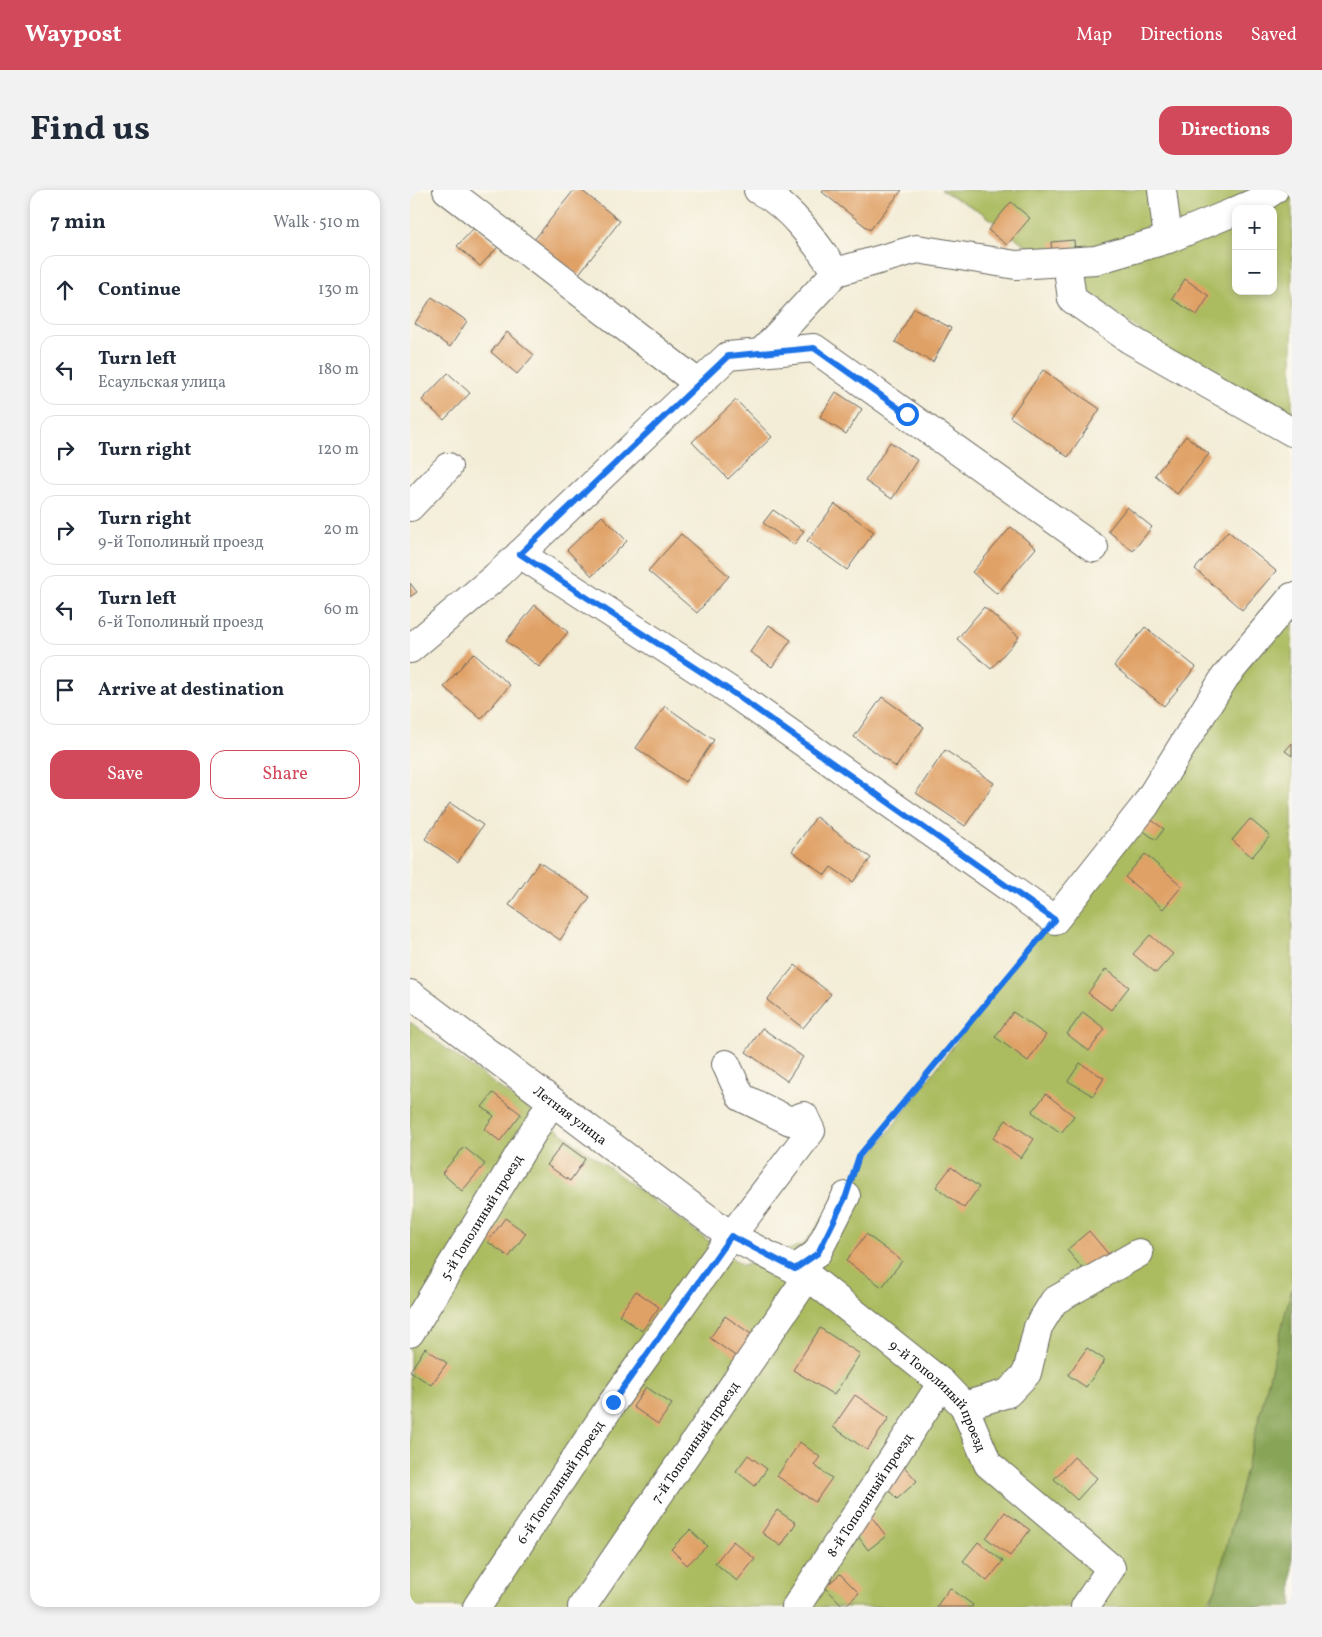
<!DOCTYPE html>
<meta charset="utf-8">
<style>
:root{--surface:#fff;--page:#f2f2f3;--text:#1f2937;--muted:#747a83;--line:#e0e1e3;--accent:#d1495b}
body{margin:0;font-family:Vollkorn,serif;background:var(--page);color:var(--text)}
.controls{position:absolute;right:15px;top:15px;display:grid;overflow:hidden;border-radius:10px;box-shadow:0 2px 8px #0003}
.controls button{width:45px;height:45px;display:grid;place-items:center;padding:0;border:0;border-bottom:1px solid var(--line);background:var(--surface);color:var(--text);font:25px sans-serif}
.stop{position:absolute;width:15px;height:15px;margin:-11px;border:4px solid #1a73e8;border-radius:50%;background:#fff}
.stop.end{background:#1a73e8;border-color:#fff;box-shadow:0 1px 5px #0008}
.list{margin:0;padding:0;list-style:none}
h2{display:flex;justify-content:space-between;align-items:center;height:65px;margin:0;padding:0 20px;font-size:21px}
h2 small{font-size:16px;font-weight:400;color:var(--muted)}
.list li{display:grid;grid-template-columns:32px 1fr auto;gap:15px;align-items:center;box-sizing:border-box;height:70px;margin:0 10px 10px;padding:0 10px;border:1px solid var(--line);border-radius:15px}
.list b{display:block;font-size:19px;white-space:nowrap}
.list p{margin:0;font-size:16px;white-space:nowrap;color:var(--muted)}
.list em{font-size:16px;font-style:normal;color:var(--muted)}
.actions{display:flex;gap:10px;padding:15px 20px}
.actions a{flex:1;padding:11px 0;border:1px solid var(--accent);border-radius:15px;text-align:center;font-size:18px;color:var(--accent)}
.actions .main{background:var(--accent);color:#fff}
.icon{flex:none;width:28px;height:28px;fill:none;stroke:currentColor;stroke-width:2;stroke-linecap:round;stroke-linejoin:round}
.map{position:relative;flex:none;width:882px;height:1417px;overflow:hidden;border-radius:15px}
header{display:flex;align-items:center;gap:30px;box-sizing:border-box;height:70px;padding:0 25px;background:var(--accent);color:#fff}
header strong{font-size:24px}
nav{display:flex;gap:28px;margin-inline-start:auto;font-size:18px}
.intro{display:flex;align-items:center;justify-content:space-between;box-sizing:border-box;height:120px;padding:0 30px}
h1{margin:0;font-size:35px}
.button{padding:12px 22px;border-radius:15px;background:var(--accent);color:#fff;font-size:18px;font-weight:700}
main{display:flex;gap:30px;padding:0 30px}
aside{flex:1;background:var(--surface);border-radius:15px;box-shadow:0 2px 8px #0003}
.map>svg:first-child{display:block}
</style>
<header>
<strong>Waypost</strong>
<nav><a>Map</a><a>Directions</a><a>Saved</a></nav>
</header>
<div class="intro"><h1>Find us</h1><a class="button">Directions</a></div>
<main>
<aside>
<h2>7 min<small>Walk · 510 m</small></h2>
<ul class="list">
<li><svg class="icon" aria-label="ahead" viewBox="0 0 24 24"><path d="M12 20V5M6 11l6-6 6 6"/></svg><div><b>Continue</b></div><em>130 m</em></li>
<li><svg class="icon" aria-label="left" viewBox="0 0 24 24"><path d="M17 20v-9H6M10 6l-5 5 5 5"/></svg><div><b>Turn left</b><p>Есаульская улица</p></div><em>180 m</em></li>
<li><svg class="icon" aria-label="right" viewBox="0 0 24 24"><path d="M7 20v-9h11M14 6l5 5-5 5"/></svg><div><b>Turn right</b></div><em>120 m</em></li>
<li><svg class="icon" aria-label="right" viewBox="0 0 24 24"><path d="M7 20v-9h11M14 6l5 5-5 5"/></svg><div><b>Turn right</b><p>9-й Тополиный проезд</p></div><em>20 m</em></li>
<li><svg class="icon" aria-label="left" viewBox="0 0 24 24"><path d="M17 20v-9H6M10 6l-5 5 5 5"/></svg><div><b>Turn left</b><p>6-й Тополиный проезд</p></div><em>60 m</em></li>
<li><svg class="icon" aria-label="arrive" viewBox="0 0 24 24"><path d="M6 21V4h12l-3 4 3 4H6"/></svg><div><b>Arrive at destination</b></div></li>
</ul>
<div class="actions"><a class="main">Save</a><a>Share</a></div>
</aside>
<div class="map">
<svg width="882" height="1417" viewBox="0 0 882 1417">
<rect width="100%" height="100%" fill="#fbf7ec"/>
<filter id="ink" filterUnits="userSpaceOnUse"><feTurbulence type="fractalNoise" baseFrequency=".02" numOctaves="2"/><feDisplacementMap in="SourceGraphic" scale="10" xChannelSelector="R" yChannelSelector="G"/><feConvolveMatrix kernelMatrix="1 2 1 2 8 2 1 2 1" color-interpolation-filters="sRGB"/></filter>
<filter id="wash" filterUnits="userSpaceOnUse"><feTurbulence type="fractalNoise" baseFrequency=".0096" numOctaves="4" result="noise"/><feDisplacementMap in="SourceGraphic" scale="20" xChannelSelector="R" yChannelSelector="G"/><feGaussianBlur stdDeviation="1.12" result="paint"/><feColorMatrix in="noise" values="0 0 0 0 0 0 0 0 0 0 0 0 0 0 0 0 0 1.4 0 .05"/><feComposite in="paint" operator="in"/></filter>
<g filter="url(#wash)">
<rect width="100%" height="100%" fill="#f3edd7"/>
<!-- green -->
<path fill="#abbc60" stroke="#646c3e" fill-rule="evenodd" d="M531 0H882V255L571 22ZM826 19H863V101H826Z
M882 422V1097L806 1398 795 1417H0V832L333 1076 394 1054 733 604Z"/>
<!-- forest -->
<path fill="#88a456" stroke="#526039" d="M882 1097V1417H798L806 1398Z"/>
<g id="blocks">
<!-- building -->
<path fill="#e0a166" d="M164 0H171L210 31 168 85 124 50Z
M414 0H492L460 40 412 2Z
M601 12 620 28 597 55 578 40Z
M65 37 88 57 70 76 47 56Z
M664 50 665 63 642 65 641 52Z
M775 89 799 106 787 125 762 109Z
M22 107 57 131 40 157 5 133Z
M504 118 541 138 523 172 485 152Z
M97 142 124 165 107 184 81 162Z
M633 180 690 219 658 267 600 227Z
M38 183 60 203 34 230 12 210Z
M426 202 452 219 436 244 410 227Z
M326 210 362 247 318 289 282 252Z
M776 246 799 264 767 304 745 285Z
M480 252 507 270 482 309 455 291Z
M425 314 464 342 437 380 397 351Z
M717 317 742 337 723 361 698 341Z
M363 320 394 341 384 355 353 333Z
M192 326 217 351 182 386 157 360Z
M601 337 626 358 587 404 562 382Z
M818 341 866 381 832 420 785 379Z
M271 344 319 386 287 423 238 381Z
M0 393 7 402 0 407Z
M125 415 158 442 129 477 96 451Z
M574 417 609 447 581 479 547 449Z
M359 435 381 450 362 477 340 462Z
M735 437 786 477 754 516 704 476Z
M63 463 100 495 71 529 34 497Z
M472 507 514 537 486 577 444 547Z
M255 516 304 550 275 592 226 558Z
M882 553V566L875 561Z
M535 560 584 593 555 636 506 603Z
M40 613 73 635 48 672 15 649Z
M736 626 754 639 746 650 728 637Z
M406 627 461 668 443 692 421 677 415 685 382 661Z
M840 629 860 646 842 667 822 650Z
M735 664 772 696 753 719 715 687Z
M129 672 180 707 150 750 99 715Z
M740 745 763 764 746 783 723 764Z
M385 775 421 804 393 838 357 810Z
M696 779 719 797 701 820 678 803Z
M603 822 636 845 618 871 585 847Z
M673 822 695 839 679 861 657 844Z
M352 838 393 867 377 891 336 862Z
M670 873 694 888 683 906 658 891Z
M83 903 111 924 90 951 74 939 84 926 72 917Z
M636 904 664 926 651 943 622 922Z
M596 930 624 949 611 968 583 948Z
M153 953 175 969 160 991 137 975Z
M54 957 75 974 52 1001 32 983Z
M541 977 569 997 554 1018 526 997Z
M95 1028 116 1043 99 1067 78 1052Z
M679 1041 701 1067 679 1086 657 1060Z
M456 1044 492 1071 472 1097 436 1071Z
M226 1101 249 1117 232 1141 209 1125Z
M315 1126 347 1148 331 1170 300 1148Z
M410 1138 450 1164 424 1205 383 1180Z
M15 1158 37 1173 21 1195 0 1181Z
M677 1158 695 1170 676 1197 658 1185Z
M236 1197 262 1214 248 1234 223 1217Z
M445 1205 479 1228 457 1260 423 1237Z
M390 1252 410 1267 404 1275 422 1288 405 1312 367 1286Z
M338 1265 357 1279 345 1296 326 1281Z
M664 1267 687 1288 667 1310 644 1289Z
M490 1272 507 1291 487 1309 470 1291Z
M367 1320 386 1333 371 1356 352 1343Z
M458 1322 476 1346 458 1360 440 1335Z
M595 1322 620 1340 600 1366 576 1348Z
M280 1340 297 1356 277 1375 261 1359Z
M323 1351 345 1369 327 1391 305 1373Z
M568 1352 593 1371 577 1391 553 1371Z
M430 1384 449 1403 434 1417 415 1397Z
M540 1398 563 1415 562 1417H526Z"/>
</g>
</g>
<g filter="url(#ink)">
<use href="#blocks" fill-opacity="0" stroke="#67655d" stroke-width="1"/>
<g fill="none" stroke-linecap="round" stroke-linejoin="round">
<defs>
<g id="minor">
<path d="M37 0 289 194"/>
<path d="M348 0C380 15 406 53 426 82"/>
<path d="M752 0 758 49"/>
<path d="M830 19 846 12 864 0"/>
<path d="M657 72 662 109 719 149 882 242"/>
<path d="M351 163 426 82 507 59 606 75 686 70 758 49 826 21"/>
<path d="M0 317 38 277"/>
<path d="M110 364 319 500 645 730 735 616 815 487 882 407"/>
<path d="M0 459 90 383 318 166 404 158 684 358"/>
<path id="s1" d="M0 804 321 1046 398 1086 532 1193 554 1216 578 1274 701 1378 675 1417"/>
<path d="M385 1079 407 1063 436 1006"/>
<path id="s2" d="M0 1143 142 911"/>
<path d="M554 1216 598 1203 617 1183 628 1137 644 1111 729 1063"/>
<path id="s3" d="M67 1417 203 1212 321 1046 401 941 394 926 380 931 331 907 316 874"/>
<path id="s4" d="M172 1417 398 1086"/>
<path id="s5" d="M386 1417 532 1193"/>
</g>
</defs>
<!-- minor casing -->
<use href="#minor" stroke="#67655d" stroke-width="30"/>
<!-- path -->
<path stroke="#67655d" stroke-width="3" stroke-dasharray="1 4" stroke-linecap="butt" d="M444 982 449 966 629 749"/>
<!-- minor -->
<use href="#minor" stroke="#fff" stroke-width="28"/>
</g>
</g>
<g fill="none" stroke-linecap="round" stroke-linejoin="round" filter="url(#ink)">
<!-- route -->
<path stroke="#1a73e8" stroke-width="6" d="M203 1212 321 1046 385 1079 408 1063 436 1006 449 966 645 730 319 500 110 364 318 166 404 158 497 224"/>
</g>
<g text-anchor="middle" stroke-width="4.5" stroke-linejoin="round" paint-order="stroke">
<!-- street labels -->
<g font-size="14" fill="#1c1c1c" stroke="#fbf7ec">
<text dy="5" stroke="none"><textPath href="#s1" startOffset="201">Летняя улица</textPath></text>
<text dy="5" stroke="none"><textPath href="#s2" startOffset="136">5-й Тополиный проезд</textPath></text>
<text dy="5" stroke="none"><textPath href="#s1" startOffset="668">9-й Тополиный проезд</textPath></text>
<text dy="5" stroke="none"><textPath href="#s4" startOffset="200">7-й Тополиный проезд</textPath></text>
<text dy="5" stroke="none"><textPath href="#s3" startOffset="150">6-й Тополиный проезд</textPath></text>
<text dy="5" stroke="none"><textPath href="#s5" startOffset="134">8-й Тополиный проезд</textPath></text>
</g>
</g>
</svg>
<div class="controls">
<button>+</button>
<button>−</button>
</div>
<div class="stop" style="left:497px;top:224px"></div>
<div class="stop end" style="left:203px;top:1212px"></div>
</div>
</main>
